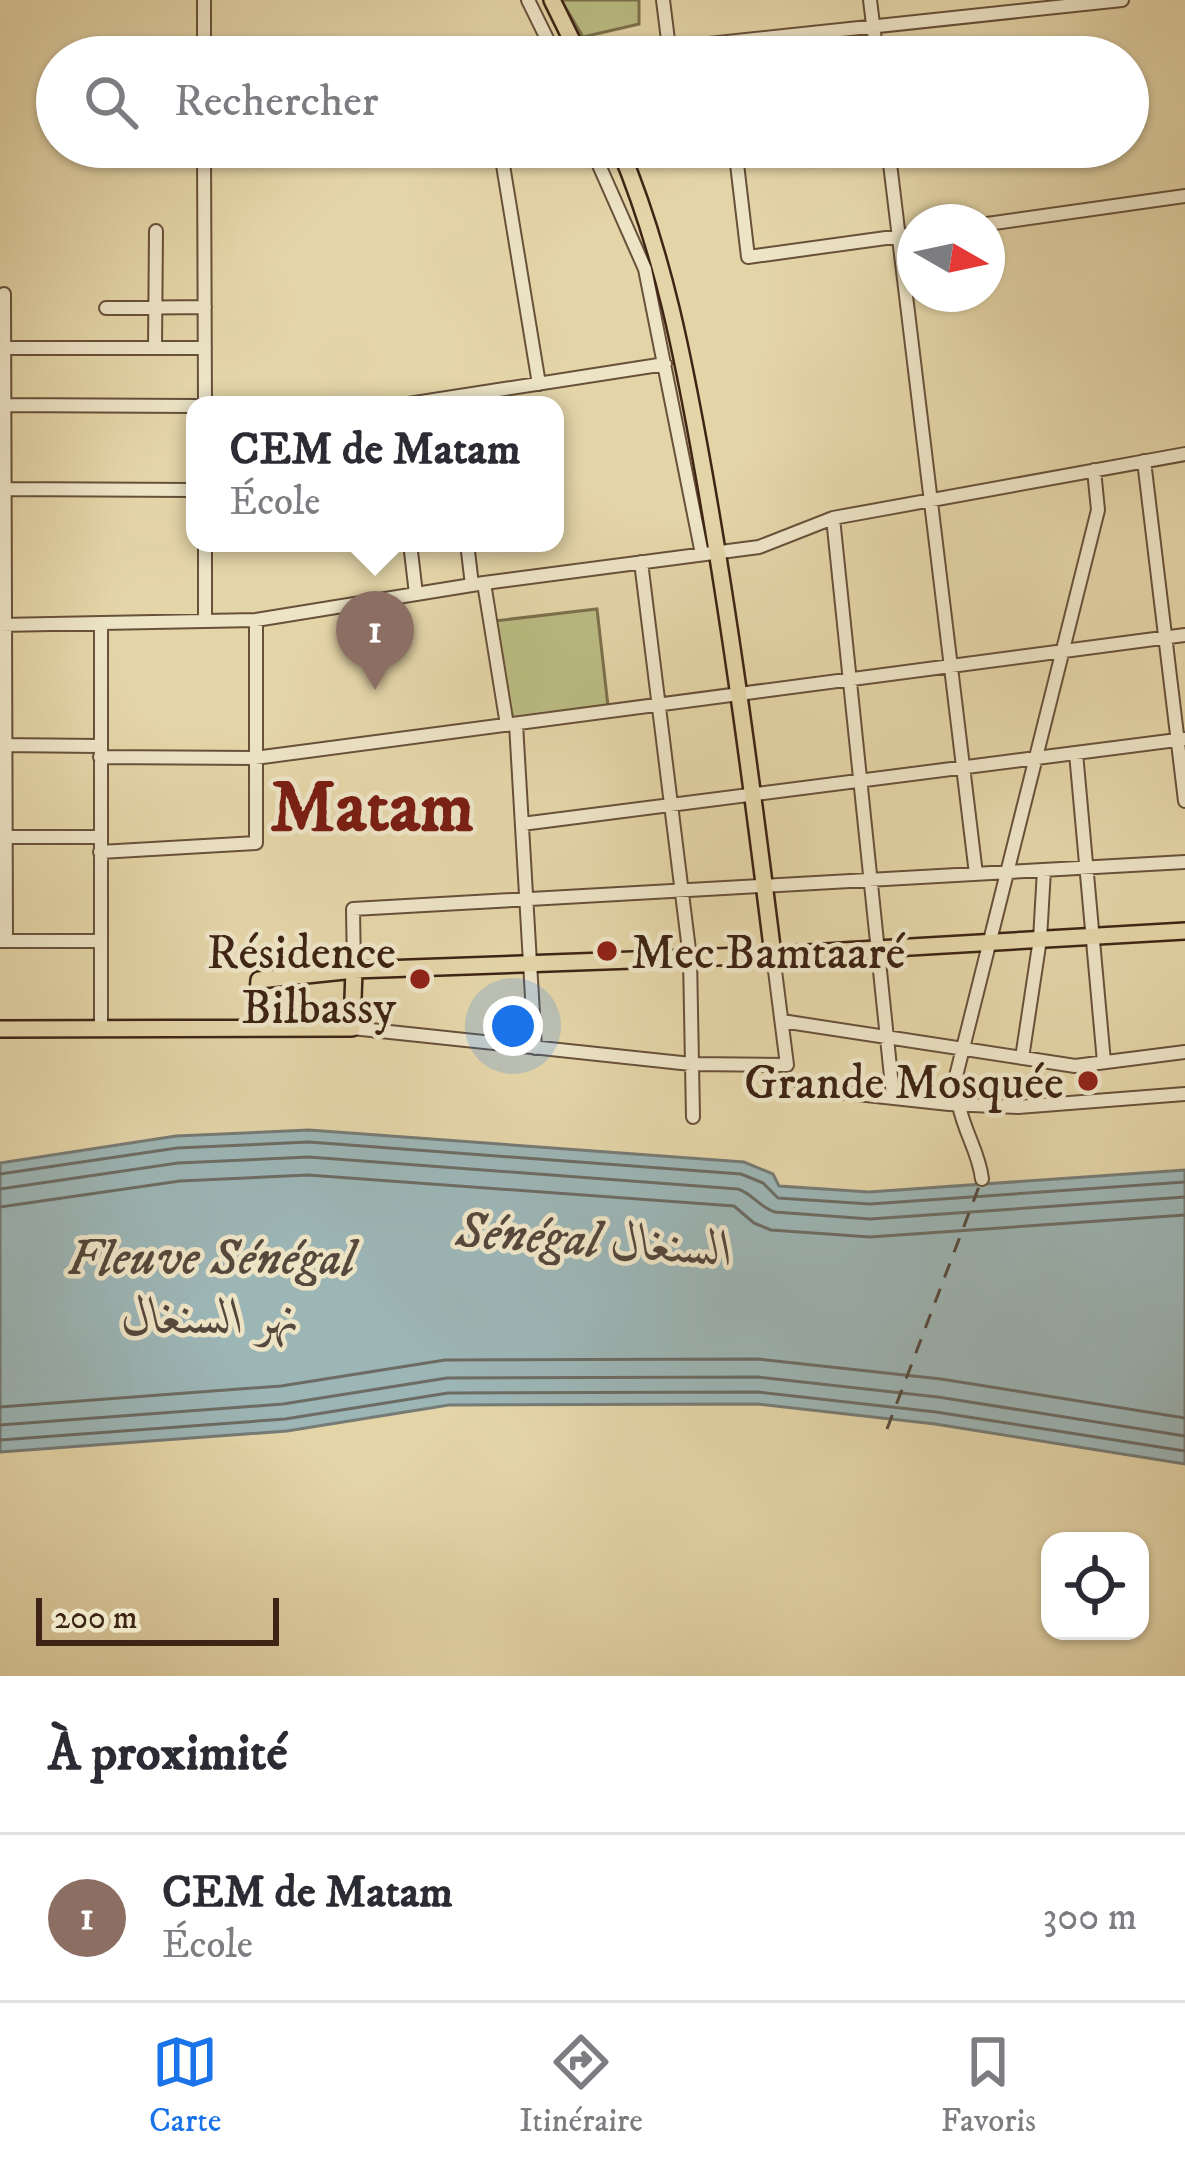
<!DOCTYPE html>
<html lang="fr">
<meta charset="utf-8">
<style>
:root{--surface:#fff;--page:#f2f2f3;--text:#2b2b33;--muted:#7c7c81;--line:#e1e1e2;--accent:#1a73e8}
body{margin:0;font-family:"IM FELL DW Pica",Amiri,serif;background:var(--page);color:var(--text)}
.controls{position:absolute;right:36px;bottom:36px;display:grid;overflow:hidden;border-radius:24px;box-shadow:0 3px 9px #0004}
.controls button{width:108px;height:108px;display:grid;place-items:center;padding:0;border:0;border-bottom:3px solid var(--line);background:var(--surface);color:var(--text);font:60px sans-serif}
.compass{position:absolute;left:897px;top:204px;width:108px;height:108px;border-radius:50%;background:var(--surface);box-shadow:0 3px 9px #0004;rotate:99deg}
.scale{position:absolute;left:36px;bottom:30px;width:243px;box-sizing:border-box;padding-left:12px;border:6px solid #3e2414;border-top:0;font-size:33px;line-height:42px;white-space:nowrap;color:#3e2414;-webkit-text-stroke:9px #ede4c6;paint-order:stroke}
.you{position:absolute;left:513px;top:1026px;width:42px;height:42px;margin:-30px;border:9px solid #fff;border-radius:50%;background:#1a73e8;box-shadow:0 0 0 18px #1a73e833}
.badge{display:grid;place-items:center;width:78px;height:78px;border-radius:50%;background:var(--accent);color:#fff;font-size:39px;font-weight:700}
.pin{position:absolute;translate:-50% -99px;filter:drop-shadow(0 3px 6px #0008)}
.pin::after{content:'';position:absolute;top:63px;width:42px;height:36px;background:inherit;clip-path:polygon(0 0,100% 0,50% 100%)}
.popup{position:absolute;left:186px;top:396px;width:378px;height:156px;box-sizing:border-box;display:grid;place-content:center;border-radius:24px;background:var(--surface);filter:drop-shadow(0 3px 9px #0005);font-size:39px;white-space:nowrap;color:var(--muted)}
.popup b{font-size:45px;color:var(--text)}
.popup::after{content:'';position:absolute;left:50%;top:100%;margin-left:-24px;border:24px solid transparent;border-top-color:var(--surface)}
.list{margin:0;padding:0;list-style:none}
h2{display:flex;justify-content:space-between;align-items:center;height:156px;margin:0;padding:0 48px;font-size:51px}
h2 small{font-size:39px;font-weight:400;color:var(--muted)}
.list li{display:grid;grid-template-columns:78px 1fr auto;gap:36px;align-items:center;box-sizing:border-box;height:168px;padding:0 48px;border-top:3px solid var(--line)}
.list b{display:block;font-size:45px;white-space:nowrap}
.list p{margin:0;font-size:39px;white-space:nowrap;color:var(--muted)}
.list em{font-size:39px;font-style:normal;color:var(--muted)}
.icon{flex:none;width:66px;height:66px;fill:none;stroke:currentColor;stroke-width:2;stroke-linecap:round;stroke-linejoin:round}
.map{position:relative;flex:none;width:1185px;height:1676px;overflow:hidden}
.search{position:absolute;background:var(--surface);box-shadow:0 3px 9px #0004;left:36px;right:36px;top:36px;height:132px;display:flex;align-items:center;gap:30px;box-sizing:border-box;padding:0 42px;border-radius:66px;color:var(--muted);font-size:45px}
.sheet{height:324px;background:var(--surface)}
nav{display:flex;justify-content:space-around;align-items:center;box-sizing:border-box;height:168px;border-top:3px solid var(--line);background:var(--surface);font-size:33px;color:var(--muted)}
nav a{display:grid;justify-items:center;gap:6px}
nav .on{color:var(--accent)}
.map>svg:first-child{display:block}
</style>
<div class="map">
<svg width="1185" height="1676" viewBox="0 0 1185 1676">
<rect width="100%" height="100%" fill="#e4d5a8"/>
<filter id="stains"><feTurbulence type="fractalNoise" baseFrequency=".00167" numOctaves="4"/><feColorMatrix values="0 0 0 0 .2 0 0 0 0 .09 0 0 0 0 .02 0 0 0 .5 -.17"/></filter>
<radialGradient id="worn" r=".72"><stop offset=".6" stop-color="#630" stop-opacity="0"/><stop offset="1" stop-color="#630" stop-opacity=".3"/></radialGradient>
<!-- green -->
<path fill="#babc83" stroke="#7c704c" stroke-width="3" d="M561 0H639V24L583 37Z
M597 609 608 706 509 719 494 621Z"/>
<!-- water -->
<path fill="#9cb5b5" stroke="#767b75" stroke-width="3" d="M309 1130 744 1162 773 1174 779 1186 869 1192 1185 1170V1464L935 1424 758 1404 449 1405 287 1431 0 1452V1163L176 1136Z"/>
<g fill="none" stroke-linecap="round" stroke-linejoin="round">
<!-- shore -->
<path stroke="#6d6c64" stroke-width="3" d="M0 1174 177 1148 309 1142 741 1174 763 1183 778 1198 870 1204 1185 1182
M0 1189 178 1163 309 1157 738 1189C753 1194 759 1207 775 1212L870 1219 1185 1197
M0 1207 180 1181 308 1175 734 1206 754 1223 771 1230 870 1237 1185 1215
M0 1407 281 1386 445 1360 758 1359 941 1379 1185 1418
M0 1425 283 1404 447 1378 758 1377 938 1397 1185 1436
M0 1440 285 1419 448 1393 758 1392 936 1412 1185 1451"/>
<!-- ferry -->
<path stroke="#56483c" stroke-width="3" stroke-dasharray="15 12" stroke-linecap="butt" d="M887 1429 980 1184"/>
<defs>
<path id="minor" d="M204 0V57
M528 0 556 57
M663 0 669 48
M870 0 877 57
M587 57 1122 0
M204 147 205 405
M591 147 645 269 702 554
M735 147 748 257 915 234
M888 147 976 874
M501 153 539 384
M987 224 1185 196
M4 294 6 941
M106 308 205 307
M4 348H205
M155 348 156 231
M0 405 195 406
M402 405 665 364
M1144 461 1185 801
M0 489 195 490
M833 518 893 1096
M205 543V621
M410 543 416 594
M467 543 472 585
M641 562 690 958 693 1117
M484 583 507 725
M0 625 256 620 484 583 759 547 833 518 1185 454
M516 724 535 1048
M0 745 100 746
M1076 753 1104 1062
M100 757 255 758 1185 635
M522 824 1185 739
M1 837H100
M100 852 256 843V620
M0 941H100
M354 970 353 909 1185 862
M782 1021 1075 1066 1185 1052
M352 1028 691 1064 787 1065 773 955
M101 1029V623
M1022 1058 1040 939 1044 870
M802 1088 949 1104 1018 1107 1185 1094
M949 1104 1098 510 1094 470
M959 1105C964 1132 979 1152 982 1179"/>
<path id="major" d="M552 0 580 57
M619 147C664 254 684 361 704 474 732 633 753 794 773 955
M255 1028 259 980 354 970
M0 1029 352 1028 354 970 773 955 1185 931"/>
</defs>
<!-- minor casing -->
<use href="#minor" stroke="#685039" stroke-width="16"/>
<!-- major casing -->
<use href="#major" stroke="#3e2414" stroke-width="20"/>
<!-- minor -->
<use href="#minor" stroke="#ede4c6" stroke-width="12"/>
<!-- major -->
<use href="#major" stroke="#e4d5a8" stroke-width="15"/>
</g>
<!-- markers -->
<g fill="#8f2418" stroke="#ede4c6" stroke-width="4.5">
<circle cx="607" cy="951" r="12"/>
<circle cx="420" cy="979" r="12"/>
<circle cx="1088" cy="1081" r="12"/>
</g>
<g text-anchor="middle" stroke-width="9" stroke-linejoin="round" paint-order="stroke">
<!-- poi labels -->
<g font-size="48" fill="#3e2414" stroke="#ede4c6" text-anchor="end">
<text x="396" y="968">Résidence<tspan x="396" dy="55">Bilbassy</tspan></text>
<text x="631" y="968" text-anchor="start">Mec Bamtaaré</text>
<text x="1064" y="1098">Grande Mosquée</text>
</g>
<!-- water labels -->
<g font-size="51" font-style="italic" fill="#56483c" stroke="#ede4c6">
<text transform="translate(595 1238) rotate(4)" y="18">Sénégal السنغال</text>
<text x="211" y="1274">Fleuve Sénégal<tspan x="211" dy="59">نهر السنغال</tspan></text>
</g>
<!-- town labels -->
<g font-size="72" font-weight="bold" fill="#7a1f14" stroke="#ede4c6">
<text x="372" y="830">Matam</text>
</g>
</g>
<rect width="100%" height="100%" filter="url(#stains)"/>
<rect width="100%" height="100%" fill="url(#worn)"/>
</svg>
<div class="controls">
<button><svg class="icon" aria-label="locate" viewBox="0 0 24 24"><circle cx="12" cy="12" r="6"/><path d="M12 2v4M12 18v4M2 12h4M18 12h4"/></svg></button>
</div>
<svg class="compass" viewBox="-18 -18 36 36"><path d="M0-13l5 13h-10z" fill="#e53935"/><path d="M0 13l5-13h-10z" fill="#7c7c81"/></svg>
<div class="scale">200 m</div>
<div class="you"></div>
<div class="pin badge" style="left:375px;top:690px;background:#8d6e63">1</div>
<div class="popup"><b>CEM de Matam</b>École</div>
<div class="search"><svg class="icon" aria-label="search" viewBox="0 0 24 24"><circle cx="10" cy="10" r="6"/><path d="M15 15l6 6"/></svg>Rechercher</div>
</div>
<section class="sheet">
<h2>À proximité<small></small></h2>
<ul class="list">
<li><span class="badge" style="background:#8d6e63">1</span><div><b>CEM de Matam</b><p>École</p></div><em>300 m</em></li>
</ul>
</section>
<nav>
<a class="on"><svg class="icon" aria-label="map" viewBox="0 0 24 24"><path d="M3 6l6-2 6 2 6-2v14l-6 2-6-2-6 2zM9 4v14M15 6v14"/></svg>Carte</a>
<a><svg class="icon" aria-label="directions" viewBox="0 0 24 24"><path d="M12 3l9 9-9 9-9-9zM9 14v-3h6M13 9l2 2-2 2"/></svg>Itinéraire</a>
<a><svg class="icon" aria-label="saved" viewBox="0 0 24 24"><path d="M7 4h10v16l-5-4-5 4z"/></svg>Favoris</a>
</nav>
